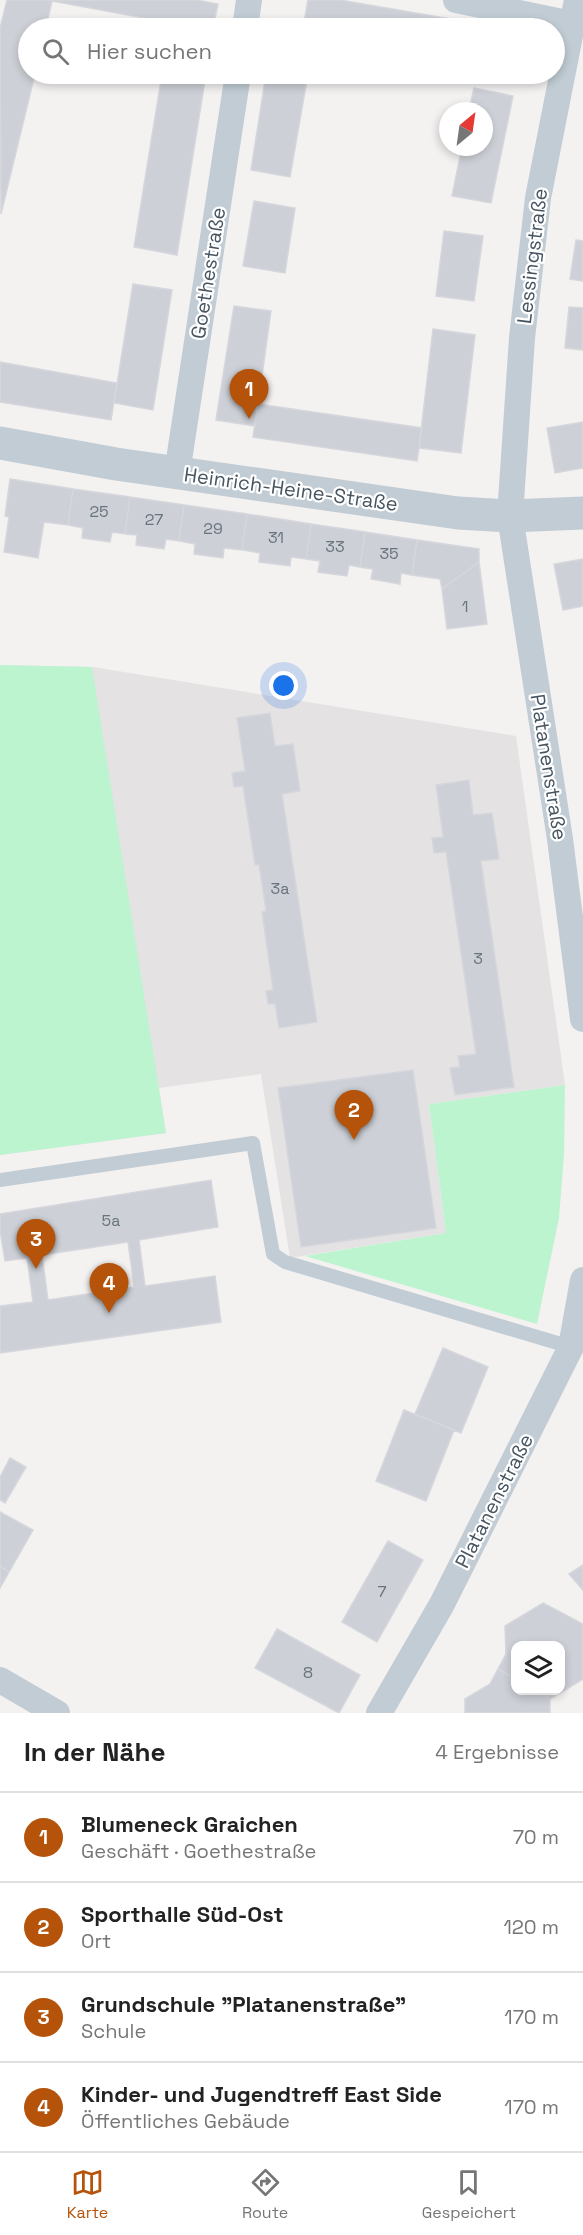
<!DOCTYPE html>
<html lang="de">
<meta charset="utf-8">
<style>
:root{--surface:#fff;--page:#f6f6f6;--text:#222;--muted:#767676;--line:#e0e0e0;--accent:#b45309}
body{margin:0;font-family:"Space Grotesk",sans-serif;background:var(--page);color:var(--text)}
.controls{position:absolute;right:18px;bottom:18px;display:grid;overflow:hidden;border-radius:12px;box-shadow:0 3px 9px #0003}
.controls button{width:54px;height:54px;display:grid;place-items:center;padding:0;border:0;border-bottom:2px solid var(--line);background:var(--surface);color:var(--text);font:30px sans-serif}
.compass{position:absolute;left:439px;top:102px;width:54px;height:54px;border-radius:50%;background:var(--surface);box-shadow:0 3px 9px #0003;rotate:29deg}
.you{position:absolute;left:284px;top:686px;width:21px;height:21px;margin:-15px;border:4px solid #fff;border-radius:50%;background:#1a73e8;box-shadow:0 0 0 9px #1a73e833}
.badge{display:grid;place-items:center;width:39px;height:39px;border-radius:50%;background:var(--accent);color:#fff;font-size:20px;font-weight:700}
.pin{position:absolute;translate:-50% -50px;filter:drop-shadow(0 2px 3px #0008)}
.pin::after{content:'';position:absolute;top:32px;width:21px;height:18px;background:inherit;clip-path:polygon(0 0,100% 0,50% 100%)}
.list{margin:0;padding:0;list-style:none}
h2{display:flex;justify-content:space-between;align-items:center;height:78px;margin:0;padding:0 24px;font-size:26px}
h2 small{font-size:20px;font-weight:400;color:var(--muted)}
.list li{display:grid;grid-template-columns:39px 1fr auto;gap:18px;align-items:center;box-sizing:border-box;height:90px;padding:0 24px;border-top:2px solid var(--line)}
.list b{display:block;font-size:22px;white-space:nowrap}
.list p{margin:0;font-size:20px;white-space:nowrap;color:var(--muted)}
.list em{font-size:20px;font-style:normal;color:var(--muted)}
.icon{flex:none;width:33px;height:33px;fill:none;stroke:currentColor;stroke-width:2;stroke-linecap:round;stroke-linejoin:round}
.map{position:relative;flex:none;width:583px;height:1713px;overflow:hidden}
.search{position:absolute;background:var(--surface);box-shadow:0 3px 9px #0003;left:18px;right:18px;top:18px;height:66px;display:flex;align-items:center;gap:15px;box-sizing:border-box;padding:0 21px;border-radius:33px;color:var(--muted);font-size:22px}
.sheet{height:438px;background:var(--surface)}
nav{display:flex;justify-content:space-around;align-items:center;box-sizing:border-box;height:84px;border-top:2px solid var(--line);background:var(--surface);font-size:16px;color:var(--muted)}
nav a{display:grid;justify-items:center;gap:3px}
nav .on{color:var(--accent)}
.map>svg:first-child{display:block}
</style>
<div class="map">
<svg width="583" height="1713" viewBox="0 0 583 1713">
<rect width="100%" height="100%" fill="#f4f1f1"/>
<!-- education -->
<path fill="#e5e2e3" d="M0 665 93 667 516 736 565 1085 429 1104 446 1233 290 1258 261 1074 159 1088 166 1133 0 1155Z"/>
<!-- green -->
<path fill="#bdf4d0" d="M0 665 92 667 166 1133 0 1155Z
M565 1085 564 1155 559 1218 537 1324 305 1256 446 1233 429 1104Z"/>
<!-- building -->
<path fill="#cdd0d6" stroke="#d5d7dd" stroke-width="1.5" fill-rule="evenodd" d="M7 0H196L218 4 213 28H170L171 23 52 1 46 28H28V74H35L1 214 0 28Z
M308 0H340L497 27 496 28H303Z
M162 74H206L177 255 134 247Z
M266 74H308L290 177 251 170Z
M474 88 513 96 491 203 452 196 462 147H484V111H469Z
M254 201 295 208 285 273 243 266Z
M444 231 483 236 474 301 436 296Z
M576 240 583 241V281L570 279Z
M133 284 172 290 153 410 114 403Z
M234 306 271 311 255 426 216 420Z
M569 307 583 308V350L565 348Z
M433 329 475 335 461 453 419 448Z
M0 362 117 383 111 420 0 402Z
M258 404 422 428 417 461 253 437Z
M583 422V468L555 473 547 428Z
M10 479 73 489 68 525 44 522 38 558 4 552 9 517 5 516Z
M73 489 130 497 125 534 112 532 110 542 82 538 83 528 68 525Z
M130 497 184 505 179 541 166 539 164 549 136 545 137 535 125 534Z
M184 505 247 514 242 550 224 548 223 558 194 554 195 544 179 541Z
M247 514 311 524 306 559 291 557 290 566 259 562 260 553 242 550Z
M311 524 365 532 360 567 349 565 347 576 318 572 320 561 306 559Z
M365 532 417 540 412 575 401 573 400 584 371 579 373 569 360 567Z
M417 540 479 549V562L442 589 440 579 412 575Z
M583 559V606L563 610 554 564Z
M479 562 487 624 447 629 442 589Z
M270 713 275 746 293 744 300 791 282 794 317 1022 279 1028 275 1004H268L266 991 273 990 262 912 266 911 259 865H255L243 786 234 787 232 773 245 771 237 718Z
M469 780 473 815 492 813 499 859 481 861 514 1087 455 1095 450 1068 460 1067 458 1056 476 1054 446 852 434 853 432 838 443 837 436 785Z
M413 1070 436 1228 301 1247 278 1088Z
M211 1180 218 1227 139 1240 145 1286 215 1276 221 1322 0 1353V1306L33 1302 27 1258 5 1261 0 1230V1214ZM128 1242 134 1287 48 1300 42 1255Z
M443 1348 488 1367 461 1433 415 1414Z
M404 1410 454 1430 426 1501 376 1481Z
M10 1458 26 1467 5 1503 0 1500V1477Z
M0 1512 33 1530 9 1572 0 1566Z
M388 1541 423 1560 377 1642 342 1622Z
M583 1565V1590L569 1574Z
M0 1566 9 1572 0 1588Z
M543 1603 583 1624V1679L550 1699 535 1690H560V1646H516V1679L498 1669 506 1654 505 1626Z
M277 1629 360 1675 339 1713 255 1668Z
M498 1669 516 1679V1690H535L550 1699V1713H465V1699L490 1684Z"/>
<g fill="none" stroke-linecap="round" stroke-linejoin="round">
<!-- service -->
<path stroke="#c1ccd4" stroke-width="14" d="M0 1180 253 1143 273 1254 285 1262 571 1347"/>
<!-- minor -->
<path stroke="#c1ccd4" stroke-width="26" d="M456 0 572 24
M577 0 538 198 522 338 510 516 560 839 583 1019
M245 28 249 0
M177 473 238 74
M0 1680 57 1713
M379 1713 442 1604 571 1347 583 1280"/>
<!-- tertiary -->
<path stroke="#c1ccd4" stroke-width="33" d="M0 443 116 464 458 513 510 516 583 513"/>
</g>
<g text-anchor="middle" stroke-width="4.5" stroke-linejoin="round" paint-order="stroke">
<!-- number labels -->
<g font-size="16" fill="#68747e">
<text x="99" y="517">25</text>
<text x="154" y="525">27</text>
<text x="213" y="534">29</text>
<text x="276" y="543">31</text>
<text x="335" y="552">33</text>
<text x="389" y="559">35</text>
<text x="465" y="612">1</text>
<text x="280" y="894">3a</text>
<text x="478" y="964">3</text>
<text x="111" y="1226">5a</text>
<text x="382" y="1597">7</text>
<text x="308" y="1678">8</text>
</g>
<!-- street labels -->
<g font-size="20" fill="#475561" stroke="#fff">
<text transform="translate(532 256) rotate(-83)" y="7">Lessingstraße</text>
<text transform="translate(208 273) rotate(-81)" y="7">Goethestraße</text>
<text transform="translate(291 489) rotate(8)" y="7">Heinrich-Heine-Straße</text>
<text transform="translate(549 767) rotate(81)" y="7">Platanenstraße</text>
<text transform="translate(494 1501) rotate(-63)" y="7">Platanenstraße</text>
</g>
</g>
</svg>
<div class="controls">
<button><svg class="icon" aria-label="layers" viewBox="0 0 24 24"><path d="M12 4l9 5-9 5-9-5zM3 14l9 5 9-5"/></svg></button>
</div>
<svg class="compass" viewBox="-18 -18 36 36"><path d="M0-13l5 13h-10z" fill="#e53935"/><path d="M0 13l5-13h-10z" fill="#767676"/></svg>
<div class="you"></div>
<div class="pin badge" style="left:249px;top:419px">1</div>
<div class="pin badge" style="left:354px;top:1140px">2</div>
<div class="pin badge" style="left:36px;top:1269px">3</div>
<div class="pin badge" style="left:109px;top:1313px">4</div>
<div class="search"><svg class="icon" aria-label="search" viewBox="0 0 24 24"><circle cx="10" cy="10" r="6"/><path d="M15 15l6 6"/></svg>Hier suchen</div>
</div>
<section class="sheet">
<h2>In der Nähe<small>4 Ergebnisse</small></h2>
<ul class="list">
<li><span class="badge">1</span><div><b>Blumeneck Graichen</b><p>Geschäft · Goethestraße</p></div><em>70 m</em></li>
<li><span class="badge">2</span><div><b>Sporthalle Süd-Ost</b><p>Ort</p></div><em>120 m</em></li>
<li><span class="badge">3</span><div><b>Grundschule &quot;Platanenstraße&quot;</b><p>Schule</p></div><em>170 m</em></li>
<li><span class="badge">4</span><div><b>Kinder- und Jugendtreff East Side</b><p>Öffentliches Gebäude</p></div><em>170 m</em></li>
</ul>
</section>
<nav>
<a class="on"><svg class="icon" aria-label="map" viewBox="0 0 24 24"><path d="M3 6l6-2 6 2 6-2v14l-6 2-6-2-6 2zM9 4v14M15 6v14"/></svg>Karte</a>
<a><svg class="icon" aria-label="directions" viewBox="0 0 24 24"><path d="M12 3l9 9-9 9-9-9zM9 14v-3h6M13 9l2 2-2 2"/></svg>Route</a>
<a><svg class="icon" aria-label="saved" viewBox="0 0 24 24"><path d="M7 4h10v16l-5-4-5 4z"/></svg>Gespeichert</a>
</nav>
